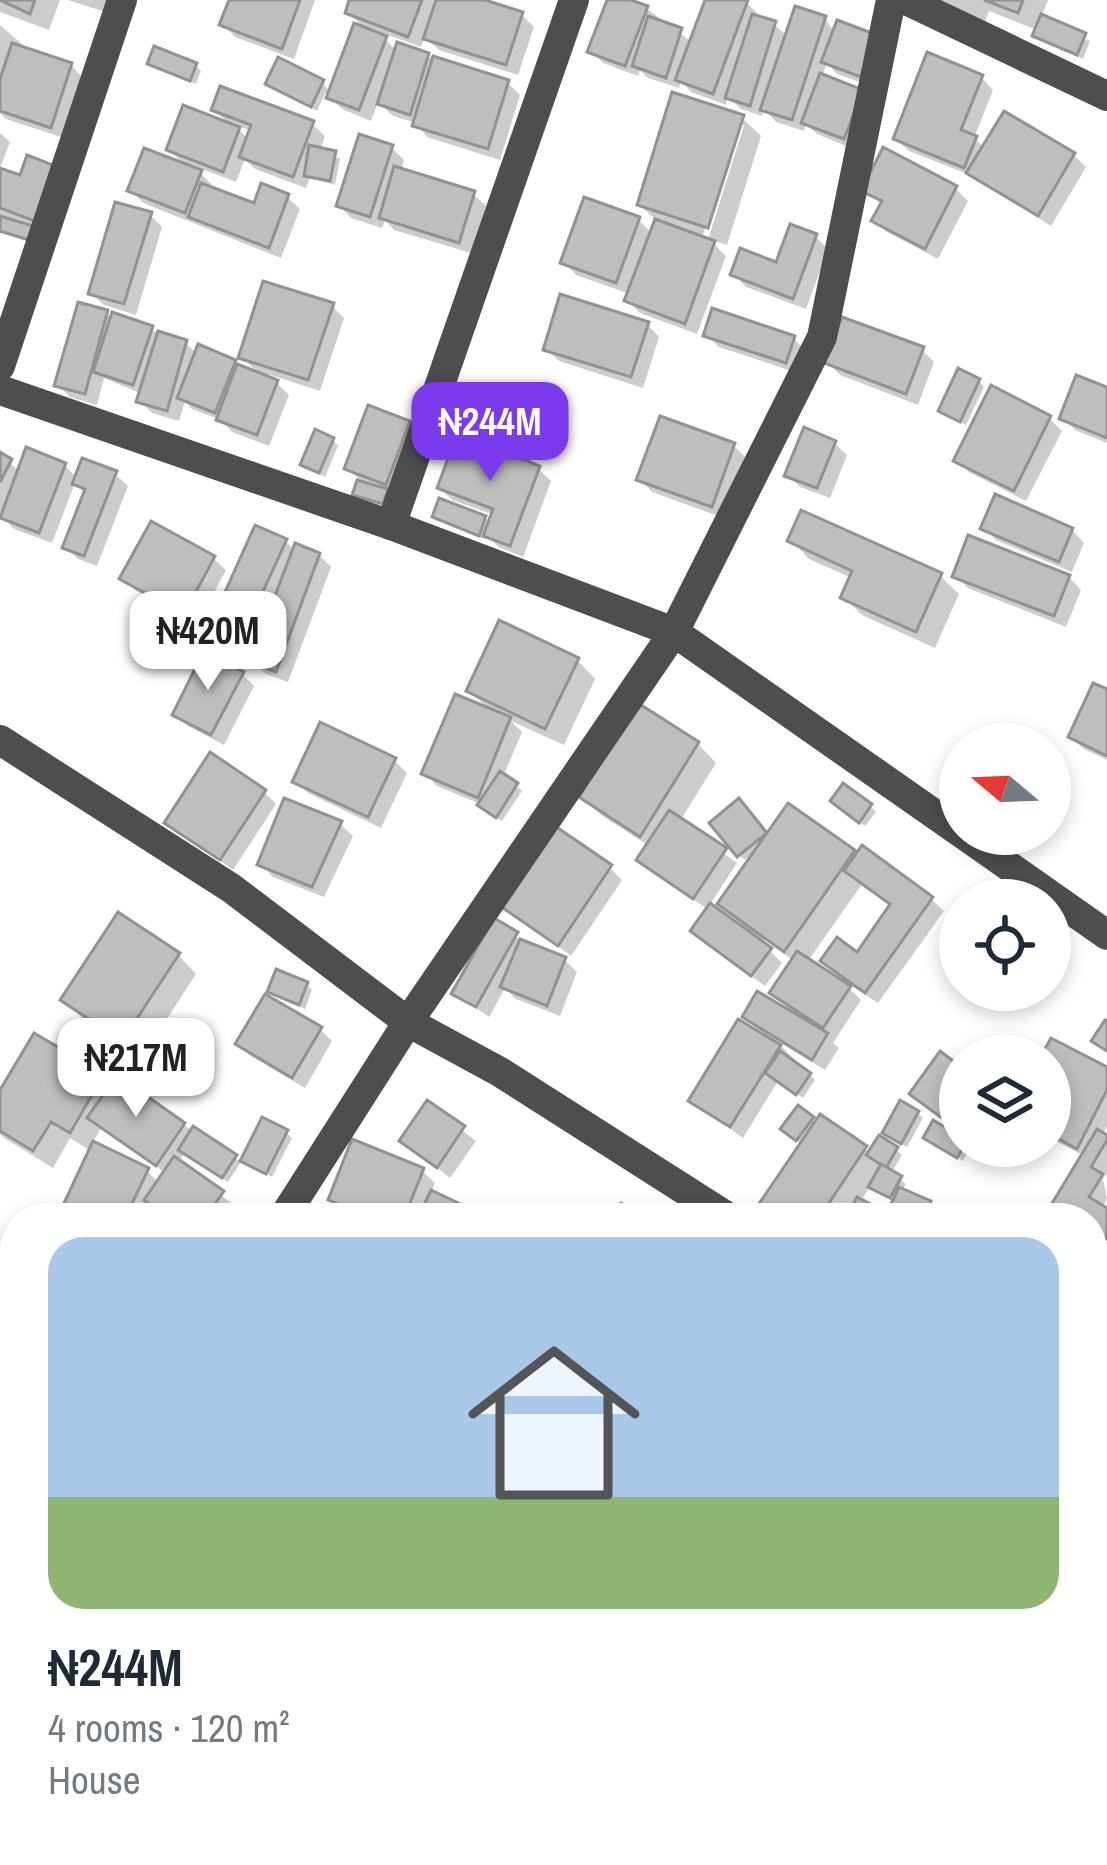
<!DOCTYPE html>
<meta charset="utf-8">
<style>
:root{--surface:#fff;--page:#f6f6f7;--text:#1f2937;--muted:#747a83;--accent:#7c3aed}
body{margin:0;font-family:"Archivo Narrow",sans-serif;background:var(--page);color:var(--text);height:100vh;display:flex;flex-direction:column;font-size:45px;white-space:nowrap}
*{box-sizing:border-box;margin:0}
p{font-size:39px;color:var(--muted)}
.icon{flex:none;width:66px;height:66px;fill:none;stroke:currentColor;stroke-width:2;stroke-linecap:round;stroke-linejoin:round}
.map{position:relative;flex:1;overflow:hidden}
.details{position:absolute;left:0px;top:1203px;width:1107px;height:663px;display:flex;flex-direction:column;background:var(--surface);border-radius:48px 48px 0 0;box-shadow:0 6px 18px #0003}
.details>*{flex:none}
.needle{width:78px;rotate:289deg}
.buttons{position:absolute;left:939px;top:723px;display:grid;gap:24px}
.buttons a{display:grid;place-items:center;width:132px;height:132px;border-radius:50%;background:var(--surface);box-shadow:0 6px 18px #0003;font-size:60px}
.price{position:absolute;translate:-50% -102px;padding:0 27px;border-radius:24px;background:#fff;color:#222;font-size:39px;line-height:78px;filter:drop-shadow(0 3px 6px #0008)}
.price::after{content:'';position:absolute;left:50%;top:72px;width:36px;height:27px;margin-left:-18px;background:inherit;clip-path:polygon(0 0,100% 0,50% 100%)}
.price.on{background:var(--accent);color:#fff}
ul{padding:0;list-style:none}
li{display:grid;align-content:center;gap:24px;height:636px;padding:0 48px}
li span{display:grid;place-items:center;height:372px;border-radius:36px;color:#555}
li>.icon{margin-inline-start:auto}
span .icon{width:216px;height:216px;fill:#fffc;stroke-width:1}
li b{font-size:51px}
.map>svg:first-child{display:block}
</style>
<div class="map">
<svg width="1107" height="1865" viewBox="0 0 1107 1865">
<rect width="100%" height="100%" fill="#fff"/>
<!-- shadow -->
<g fill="#0003" fill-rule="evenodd">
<path d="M0,0h60l-11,30 -49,-18z"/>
<path d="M68,0h50l-4,15z"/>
<path d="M232,0h83l-21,59 -59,-22 -12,-13z"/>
<path d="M353,0h123l46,15 12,12 -16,48 -79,-25 -14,-14 -4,11 -44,-16 20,20 31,4 6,7 73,20 13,13 -20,65 -73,-23 -11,-14 -23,-7 -15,-14 -7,19 -29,-12 -17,-16 -8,18 -49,-28h54l9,9 37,-60 -20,-20z"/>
<path d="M610,0h13l24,9 45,33 16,-42 39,3 12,12 -1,4 16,5 14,13 37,-18 49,68 -37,-13 -10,-11 -5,14 39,15 -5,58 -39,-16 -11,-10 -2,7 -28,-9 -12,-13 -2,7 -21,-7 -13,-12 -2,8 -35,-13 -10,-11 -2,7 -31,-10 -8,-8 -2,6 -35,-13 -12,-12z"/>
<path d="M938,0h110l-7,17 49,24 -7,18 -42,-19 -6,-5 2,-5 -48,-19 -5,13z"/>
<path d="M0,25l23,20 -2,4 50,16 12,13 -19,60 -58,-19 -6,-6z"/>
<path d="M150,63l46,3 5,5 -5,13z"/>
<path d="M981,77l12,13 -19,48 11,10 88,7 13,12 -35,59 -76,-49 -66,-26 -13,-12z"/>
<path d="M215,110l97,14 13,12 -5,14 20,9 -5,26 -25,-7 -4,10 -51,-19 -10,-10 -9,23 -42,-16 18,19 -2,5 45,17 32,-10 13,12 -19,49 -138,-55 -12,-13 57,-22 -19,-18 63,-23zM233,124l19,7 -3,9z"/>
<path d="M742,118l19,18 -34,109 -18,-6 17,17 -29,78 -57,-21 -12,-12 2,-7 -54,-19 -12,-13 74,-43 14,15 5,-13 -17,-16zM738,125h6l-37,118 -6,-2z"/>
<path d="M0,133l10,9 -10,26z"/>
<path d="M392,148l12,12 -3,11 72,23 13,12 -15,47 -77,-23 -9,-10 -3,8 -31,-10 -12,-13z"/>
<path d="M29,159l5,84 -34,-10v-62l22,8z"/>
<path d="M955,188l13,13 -30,58 -51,-27 -12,-12 8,-15 -19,-15z"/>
<path d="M150,215l12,12 -26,88 -32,-10 -13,-12z"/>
<path d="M815,236l13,13 -22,60 -60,-22 -12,-13 44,-8z"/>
<path d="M332,306l12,12 -24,73 -52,-17 21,21 -20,51 -37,-14 -11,-12 -29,-11 -7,-8 -6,20 -27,-8 -12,-12 2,-7 -38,-16 -7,27 -27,-8 -12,-12 49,-72 6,7 38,8 6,6 29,9 11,11 37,8 27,14 -19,-19z"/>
<path d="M647,324l12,13 -16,51 -84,-27 -12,-12z"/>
<path d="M707,335l86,3 13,13 -8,22 -79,-26z"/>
<path d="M922,350l12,12 -16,43 -78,-30 -12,-12z"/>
<path d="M979,381l5,6 -18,38 -25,-14z"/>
<path d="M1107,391v52l-32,-13 -12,-12z"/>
<path d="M1049,418l13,13 -36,70 -57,-29 -12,-12z"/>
<path d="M408,424l13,12 -32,71 -28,-8 -5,-5 4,-14 -12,-12z"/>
<path d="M333,440l5,6 -13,31 -22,-13z"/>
<path d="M834,443l13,12 -17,43 -30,-11 -12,-12z"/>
<path d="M734,446l12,12 -22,60 -72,-26 -12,-13z"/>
<path d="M0,456l20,15 45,-5 12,12 38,-4 13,12 -31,80 -19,-7 -12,-12 20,-53 -11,-11 -23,60 -38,-14 -14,-15z"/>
<path d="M538,468l13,13 -28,76 -24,-10 -13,-12 -1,4 -50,-23 50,3 6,6 3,-10 -42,-15 -12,-12z"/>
<path d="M984,528l88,2 12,13 -12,29 -76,-32z"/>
<path d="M791,540l149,36 19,18 -24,54 -73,-33 -18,-18 8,-19 -43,-19z"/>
<path d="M285,541l10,10 24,4 12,12 -43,115 -22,-8 -12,-12 6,-17 -32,-14 -12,-13z"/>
<path d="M213,558l13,12 -29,54 -62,-34 -12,-12z"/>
<path d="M956,576l113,1 12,13 -15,37 -98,-39z"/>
<path d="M577,660l18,19 -31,66 -53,-24 11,11 -19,45 19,14 -20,30 -24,-18 -41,-17 -12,-13 65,-62 -20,-20z"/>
<path d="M242,674l12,12 -30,59 -36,-19 -12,-12z"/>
<path d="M1107,693v67l-23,-11 -13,-12z"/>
<path d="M639,707l59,37 18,19 -36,58 57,42 -28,43 34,25 2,-3 -24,-24 35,-53 -11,9 -6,-5 5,-47 24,29 85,15 78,47 13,12 -66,92 -34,-22 -20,-20 33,-4 36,-51 -31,-22 -54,77 38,24 15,15 -28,43 6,5 -14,22 -51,-31 41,41 -12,18 -25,-17 -35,57 -51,-37 71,-66 -18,-18 48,-4 -20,-20 21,-32 -29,-21 -3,3 20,20 -17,23 -59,-43 -12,-12 15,-21 -57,-38 -13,-12 10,-14 -48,-31 -19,-18z"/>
<path d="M395,761l12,12 -26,55 -73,-35 -12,-12z"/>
<path d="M264,792l12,12 -43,66 -66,-48z"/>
<path d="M839,806h31l6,6 -11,14z"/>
<path d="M340,824l13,12 -29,61 -51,-20 -12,-13z"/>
<path d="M610,868l12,12 -51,76 -67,-51z"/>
<path d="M495,922l32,23 38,15 12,12 -17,44 -44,-17 -11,-11 -16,29 -34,-24z"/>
<path d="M178,955l18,19 -54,83 -60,-39 -18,-19z"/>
<path d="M307,985l5,5 -7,19 -35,-18z"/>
<path d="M320,1029l12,12 -27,47 -54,-32 -12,-12z"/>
<path d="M1052,1042l55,28v56l-5,9 5,3v35l-4,6 4,20 -5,9 5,3v30l-15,-9v-14h-23l-14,-14 29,-48 -34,-18v-82h-5z"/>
<path d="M960,1070v61l-48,-37z"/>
<path d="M102,1077l10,9 72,39 57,37 -13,20 -43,-29 -7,10 56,42 -9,13h-56l-13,-10 -4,10h-92l31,-67 -21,-13 -17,30 -49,-30 -4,-4v-39zM101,1128l65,45 -7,10 -12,-12 -55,-27z"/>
<path d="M428,1104l48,37 -26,37 -47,-38z"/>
<path d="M798,1109l19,15 4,-6 50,36 9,-15 16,11 6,5 -11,18 15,11 -4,7 33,18 -4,9h-11l-20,-9 -4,-8 -25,-16 -11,17 32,16h-131l42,-73 -14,-11z"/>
<path d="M917,1113l6,5 -16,29 -16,-9z"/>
<path d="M286,1133l6,5 -20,39 -28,-17z"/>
<path d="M960,1139v7l11,2 -8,13 -31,-18z"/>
<path d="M422,1171l13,12 -4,10 52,25h-123l-16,-6 -12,-13z"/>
<path d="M0,1383l15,13v20l-13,35 13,9v33l-15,-11z"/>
<path d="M1107,1442v74l-15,-11v-35z"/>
<path d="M1092,1525l15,9v86l-15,-8z"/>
<path d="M1092,1627l15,12v19l-2,-2 -10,17z"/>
<path d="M0,1698l15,10v31l-15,24z"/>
<path d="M1092,1745l15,12 -15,45z"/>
<path d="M181,1851h83l-6,14h-65z"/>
<path d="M324,1851h51l-8,14h-51z"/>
<path d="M694,1851h64l15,14h-65z"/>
<path d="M981,1851h39l-4,14h-39z"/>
</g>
<!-- building -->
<g fill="#bebebe" stroke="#929292" stroke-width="3">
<path d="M0,0h35l-5,14z"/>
<path d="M229,0h71l-18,49 -63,-24z"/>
<path d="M349,0h73l-14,37 -63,-24z"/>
<path d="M436,0h49l38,12 -17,53 -83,-26z"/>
<path d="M607,0h24l17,6 -23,60 -38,-14z"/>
<path d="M705,0h43l-35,94 -38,-14z"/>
<path d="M984,0h39l-5,13z"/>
<path d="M795,6l31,10 -34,104 -32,-10z"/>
<path d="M752,14l24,7 -26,85 -25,-8z"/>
<path d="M1041,14l45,19 -9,22 -45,-19z"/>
<path d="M648,16l34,12 -16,50 -34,-12z"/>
<path d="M837,20l40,15 -16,42 -40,-15z"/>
<path d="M354,23l33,13 -28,74 -33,-12z"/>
<path d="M397,42l32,11 -19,62 -33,-11z"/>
<path d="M12,43l60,20 -21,65 -51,-17v-32z"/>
<path d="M154,46l43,17 -7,18 -43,-17z"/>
<path d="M927,52l56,23 -22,55 16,6 -13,32 -71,-29z"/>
<path d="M433,56l76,24 -21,69 -76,-23z"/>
<path d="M278,57l46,23 -13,27 -46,-23z"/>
<path d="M820,73l43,17 -19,49 -43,-16z"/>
<path d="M220,86l94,35 -21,56 -54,-20 12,-32 -40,-15z"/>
<path d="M672,92l72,23 -36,113 -71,-23z"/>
<path d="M183,105l57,22 -17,45 -57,-22z"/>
<path d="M1004,111l71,42 -37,63 -72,-43z"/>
<path d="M359,134l34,11 -23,72 -34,-11z"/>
<path d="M309,145l27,6 -6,30 -26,-5z"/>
<path d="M883,147l74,39 -32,63 -54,-28 11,-20 -21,-10z"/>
<path d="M144,148l58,22 -17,43 -58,-22z"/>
<path d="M27,155l31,12 -21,55 -37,-14v-40l20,7z"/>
<path d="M394,166l81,25 -16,52 -80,-25z"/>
<path d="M201,183l53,20 7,-20 28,11 -20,54 -81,-31z"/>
<path d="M584,197l56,20 -24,66 -56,-20z"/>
<path d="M115,202l37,10 -28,92 -36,-10z"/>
<path d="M0,216l33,10 -4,14 -29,-9z"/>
<path d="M655,219l60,22 -30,83 -61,-23z"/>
<path d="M790,224l27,10 -24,65 -63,-24 10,-27 36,14z"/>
<path d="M263,281l71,22 -26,77 -70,-22z"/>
<path d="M560,294l89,28 -18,55 -88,-27z"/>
<path d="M78,302l30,8 -23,84 -31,-8z"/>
<path d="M712,308l83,28 -9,27 -83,-27z"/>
<path d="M112,312l41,14 -20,59 -40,-13z"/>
<path d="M842,317l82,30 -18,47 -82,-31z"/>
<path d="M158,331l29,9 -20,71 -31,-9z"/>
<path d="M198,344l38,16 -21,53 -38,-15z"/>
<path d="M237,364l41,16 -21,55 -41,-15z"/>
<path d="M958,368l22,11 -20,43 -22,-11z"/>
<path d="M1076,375l31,12v51l-48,-19z"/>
<path d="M991,385l60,31 -37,75 -61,-30z"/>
<path d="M368,405l42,16 -24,64 -42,-16z"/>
<path d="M660,416l75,27 -23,64 -76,-27z"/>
<path d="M804,427l32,14 -19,47 -33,-12z"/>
<path d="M315,429l19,9 -15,35 -19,-8z"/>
<path d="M457,434l83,32 -30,80 -27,-10 10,-27 -56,-21z"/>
<path d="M26,447l40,16 -27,70 -39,-15z"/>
<path d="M0,452l12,7 -12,23z"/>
<path d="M82,458l35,13 -33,85 -22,-8 23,-59 -13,-5z"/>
<path d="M357,480l31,9 -5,15 -31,-9z"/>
<path d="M995,494l78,34 -14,34 -79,-33z"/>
<path d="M439,498l47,18 -7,20 -47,-19z"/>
<path d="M801,510l141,63 -26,59 -76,-34 12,-27 -65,-30z"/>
<path d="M151,521l64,35 -31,58 -65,-35z"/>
<path d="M255,525l32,14 -43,94 -31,-14z"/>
<path d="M968,535l102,40 -16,41 -102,-39z"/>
<path d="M295,543l25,10 -44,119 -26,-10z"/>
<path d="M499,620l80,38 -34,71 -79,-38z"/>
<path d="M204,651l40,21 -33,63 -39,-20z"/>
<path d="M1093,683l14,6v67l-39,-19z"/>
<path d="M455,694l56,23 -33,81 -57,-24z"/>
<path d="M638,703l61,39 -59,95 -61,-40z"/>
<path d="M320,722l76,36 -28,59 -76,-35z"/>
<path d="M210,752l56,38 -46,70 -56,-37z"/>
<path d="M500,771l18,12 -22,35 -19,-13z"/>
<path d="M843,783l29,21 -13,19 -29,-22z"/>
<path d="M284,798l58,23 -30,66 -55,-22z"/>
<path d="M739,798l28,35 -30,24 -28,-34z"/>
<path d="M788,803l67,47 -71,102 -67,-48z"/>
<path d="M669,810l58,38 -34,51 -57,-39z"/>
<path d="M555,826l57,39 -54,81 -58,-40z"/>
<path d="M862,845l71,52 -68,96 -45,-32 17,-24 20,15 33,-48 -46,-33z"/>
<path d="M710,903l62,45 -21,28 -61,-45z"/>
<path d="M118,912l62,41 -58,88 -62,-41z"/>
<path d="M494,918l24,14 -42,75 -25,-13z"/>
<path d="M520,939l46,18 -19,49 -47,-19z"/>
<path d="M797,951l54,35 -28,42 -54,-35z"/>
<path d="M276,969l32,13 -9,23 -32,-13z"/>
<path d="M757,991l71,42 -16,27 -70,-43z"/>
<path d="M265,994l57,33 -30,51 -57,-34z"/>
<path d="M738,1019l43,26 -51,82 -42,-26z"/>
<path d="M1105,1020l2,1v30l-16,-10z"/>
<path d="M34,1033l70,41 -34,59 -19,-11 -18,29 -33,-20v-41z"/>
<path d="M1051,1038l56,29v23l-30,59 -27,-15v-78h-9z"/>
<path d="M780,1051l31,22 -15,22 -31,-22z"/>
<path d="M940,1051l20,15v44l-10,14 -41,-30z"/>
<path d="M117,1075l68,48 -29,43 -69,-48z"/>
<path d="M427,1100l38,26 -28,42 -38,-27z"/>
<path d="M900,1100l19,11 -18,33 -19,-11z"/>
<path d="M798,1105l16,12 -18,24 -16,-12z"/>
<path d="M820,1114l47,32 -48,72h-60l-7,-4z"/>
<path d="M262,1117l26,13 -22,44 -26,-13z"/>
<path d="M933,1120l27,16v10h4l-7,12 -34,-20z"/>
<path d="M193,1126l44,29 -15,23 -44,-28z"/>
<path d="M1097,1129l10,6v5l-16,27 12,7 -14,23 18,11v31l-15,-9v-12h-19l-22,-13z"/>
<path d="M879,1135l19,12 -12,21 -20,-13z"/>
<path d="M352,1139l72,29 -20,50h-31l-45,-18z"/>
<path d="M93,1141l56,27 -24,50h-68z"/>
<path d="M174,1156l50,35 -19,27h-35l-26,-18z"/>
<path d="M881,1164l21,12 -12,22 -22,-11z"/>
<path d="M899,1187l32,14 -7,17 -33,-14z"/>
<path d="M431,1190l59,28h-72z"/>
<path d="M857,1197l41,21h-52z"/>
<path d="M621,1203l24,15h-33z"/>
<path d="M4,1334l11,4v30l-15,-6z"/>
<path d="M1107,1435v75l-15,-8v-39z"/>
<path d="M0,1446l15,10v35l-15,-10z"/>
<path d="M0,1489l15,8v40l-15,-8z"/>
<path d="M1092,1522l15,8v84l-15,-8z"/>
<path d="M0,1544l15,7v37l-15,-7z"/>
<path d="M0,1695l15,9 -15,28z"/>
<path d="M1107,1778v29l-13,-10z"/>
<path d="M1095,1813l12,5v47h-74l6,-14h53z"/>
<path d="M178,1851h69l-5,14h-36z"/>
<path d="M320,1851h37l-8,14h-36z"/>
<path d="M399,1851h49l15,8 -4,6h-33z"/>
<path d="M532,1851h19l21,14h-50z"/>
<path d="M652,1851h18l24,14h-50z"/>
<path d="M698,1851h62l-8,14h-48l5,-8z"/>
<path d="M978,1851h27l-4,14h-27z"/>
</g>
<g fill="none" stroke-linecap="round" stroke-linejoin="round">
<!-- minor -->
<g stroke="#4e4e4e" stroke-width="30">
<path d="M906,0l201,96"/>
<path d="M0,366l122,-366"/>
<path d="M0,390l391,135 283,107 286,200"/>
<path d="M391,525l183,-525"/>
<path d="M0,740l231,148 177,134 92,50 229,146"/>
<path d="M963,834l144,101"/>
<path d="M283,1218l125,-196 266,-390 148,-295 69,-337"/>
<path d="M0,1276l15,9"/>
<path d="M1092,1353l15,-29"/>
<path d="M0,1673l15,-24"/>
<path d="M0,1827l15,10"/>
<path d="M35,1851l21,14"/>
<path d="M898,1851l39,14"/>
<path d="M799,1865l9,-14"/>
</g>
</g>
</svg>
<div class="buttons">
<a><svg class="needle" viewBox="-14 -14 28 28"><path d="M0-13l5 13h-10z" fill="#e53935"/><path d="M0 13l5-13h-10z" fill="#747a83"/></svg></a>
<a><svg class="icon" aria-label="locate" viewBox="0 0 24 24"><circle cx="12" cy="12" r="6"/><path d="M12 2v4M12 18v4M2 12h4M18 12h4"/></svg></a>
<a><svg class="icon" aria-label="layers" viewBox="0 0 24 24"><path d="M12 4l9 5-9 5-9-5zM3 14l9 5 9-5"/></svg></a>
</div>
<b class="price on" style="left:490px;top:484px">₦244M</b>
<b class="price" style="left:208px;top:693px">₦420M</b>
<b class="price" style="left:136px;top:1120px">₦217M</b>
<section class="details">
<ul>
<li><span style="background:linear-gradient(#a9c7e8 70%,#8fb573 0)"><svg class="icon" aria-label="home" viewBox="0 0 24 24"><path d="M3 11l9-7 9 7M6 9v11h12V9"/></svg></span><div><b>₦244M</b><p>4 rooms · 120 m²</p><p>House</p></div></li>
</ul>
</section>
</div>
